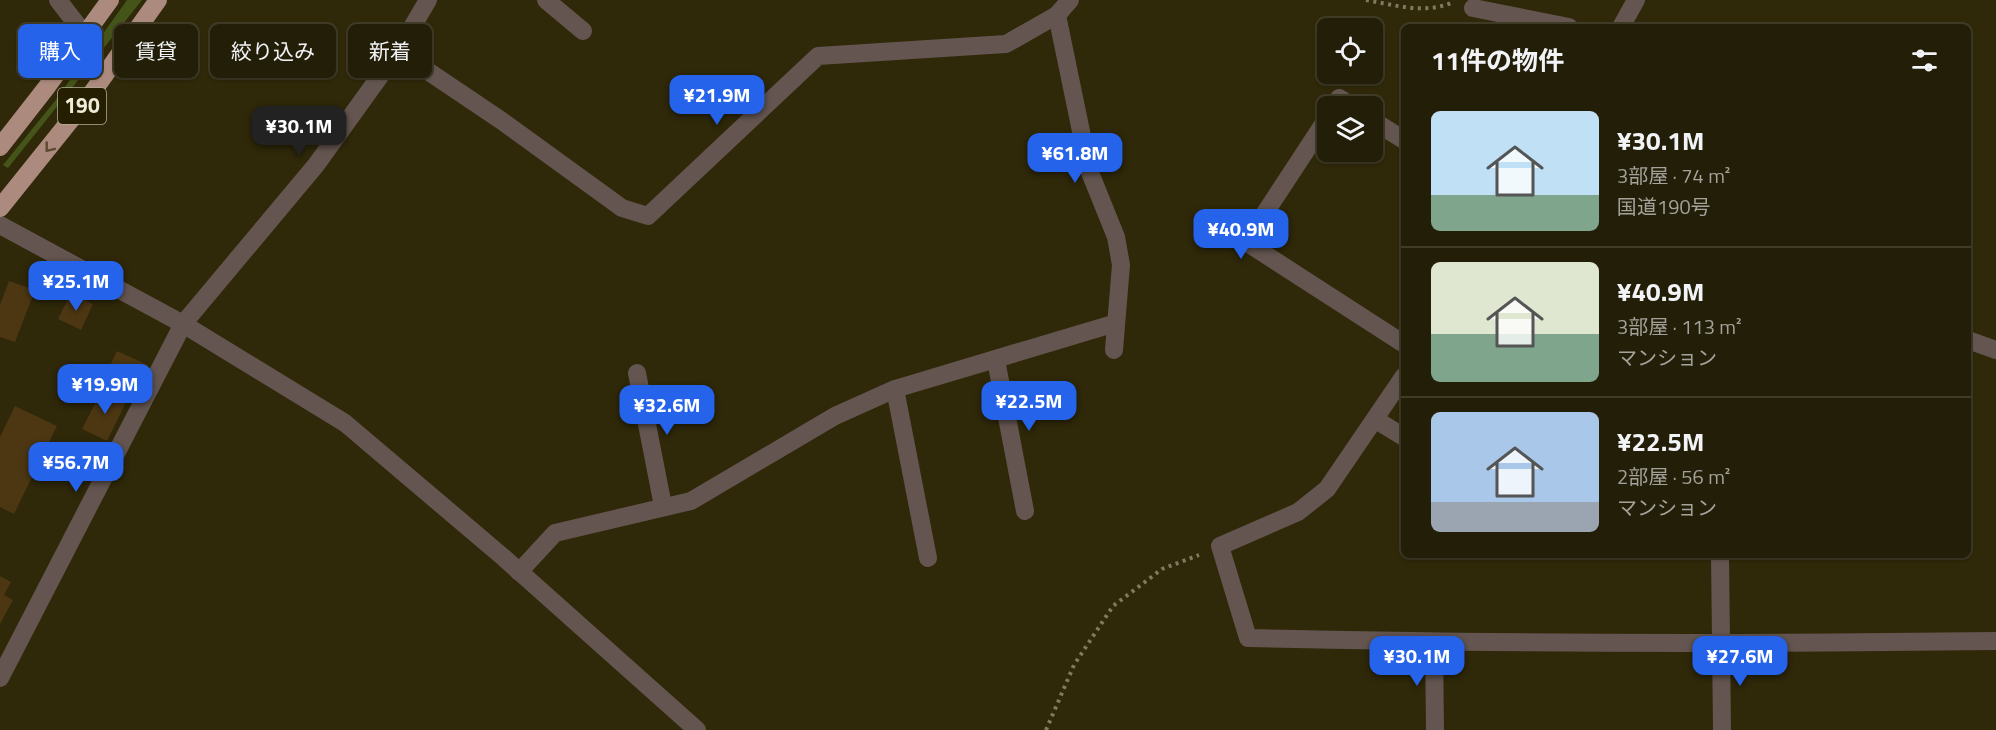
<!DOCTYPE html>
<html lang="ja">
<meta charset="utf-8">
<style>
:root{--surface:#231e07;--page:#2b2711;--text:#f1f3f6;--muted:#a3a29b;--line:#403c28;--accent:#2563eb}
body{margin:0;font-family:"Titillium Web","Noto Sans JP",sans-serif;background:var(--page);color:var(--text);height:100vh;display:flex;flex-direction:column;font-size:22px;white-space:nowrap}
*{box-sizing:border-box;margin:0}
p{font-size:20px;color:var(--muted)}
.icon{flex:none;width:33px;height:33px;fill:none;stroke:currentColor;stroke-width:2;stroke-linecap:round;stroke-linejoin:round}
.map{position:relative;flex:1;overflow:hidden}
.panel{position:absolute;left:1401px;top:24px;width:570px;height:534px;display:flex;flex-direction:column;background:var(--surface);border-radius:9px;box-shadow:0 2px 4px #0004,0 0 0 2px var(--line)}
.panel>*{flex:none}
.guide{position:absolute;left:18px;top:24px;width:570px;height:54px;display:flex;gap:12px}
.tools{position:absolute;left:1317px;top:18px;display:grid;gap:12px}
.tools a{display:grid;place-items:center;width:66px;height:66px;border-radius:9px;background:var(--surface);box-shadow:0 2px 4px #0004,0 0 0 2px var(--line);font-size:30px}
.price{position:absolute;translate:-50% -51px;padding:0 14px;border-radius:12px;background:var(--accent);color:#fff;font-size:20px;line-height:39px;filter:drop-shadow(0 2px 3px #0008)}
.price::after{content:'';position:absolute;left:50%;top:36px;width:18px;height:14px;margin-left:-9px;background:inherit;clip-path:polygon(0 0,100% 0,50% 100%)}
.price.active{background:#222;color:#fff}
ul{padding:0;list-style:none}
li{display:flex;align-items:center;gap:18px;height:150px;padding:0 30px}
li+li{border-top:2px solid var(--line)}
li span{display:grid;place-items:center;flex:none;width:168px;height:120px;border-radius:9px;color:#555}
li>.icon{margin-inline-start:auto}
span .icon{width:72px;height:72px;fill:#fffc;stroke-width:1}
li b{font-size:26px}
h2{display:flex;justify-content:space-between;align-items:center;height:72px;padding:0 30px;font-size:26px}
.pill{padding:0 21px;border-radius:9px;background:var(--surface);box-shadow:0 2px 4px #0004,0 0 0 2px var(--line);font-size:21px;line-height:54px}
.pill.active{background:var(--accent);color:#fff}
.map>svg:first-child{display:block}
</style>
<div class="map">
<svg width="1996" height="730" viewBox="0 0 1996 730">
<rect width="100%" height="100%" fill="#2f2809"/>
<!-- green -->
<path fill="#455519" d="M127,0h15l-134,168 -5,-3 52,-64z"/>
<!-- building -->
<g fill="#4d3713">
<path d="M9,281l26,9 -20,52 -15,-5v-32z"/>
<path d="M71,293l22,11 -12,26 -23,-11z"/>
<path d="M117,351l31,14 -11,25 -32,-14z"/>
<path d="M103,388l24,12 -20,41 -25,-12z"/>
<path d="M15,406l42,20 -43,88 -14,-7v-70z"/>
<path d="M0,576l11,6 -7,13 9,5 -13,24z"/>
</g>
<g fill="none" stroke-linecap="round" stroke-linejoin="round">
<!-- path -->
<g stroke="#807a60" stroke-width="4" stroke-dasharray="3 4.5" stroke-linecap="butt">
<path d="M1366,0c28,5 58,14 85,3"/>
<path d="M1046,730l28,-65 39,-59 49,-37 37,-14"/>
</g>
<!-- minor -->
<g stroke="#645550" stroke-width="18">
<path d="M58,0l27,35"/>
<path d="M546,0l37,31"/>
<path d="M1473,8l96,19"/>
<path d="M1057,15l32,155 27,67 5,28 -7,85"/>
<path d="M1621,27l15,-27"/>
<path d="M398,51l104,70 120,87 26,8 170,-160 188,-12 51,-29 13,-15"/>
<path d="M1334,106l5,-8 13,8"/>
<path d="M1328,117l-82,125 158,102"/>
<path d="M1372,120l32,20"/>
<path d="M0,225l183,99 162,99 158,134 194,173"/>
<path d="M1968,340l28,10"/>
<path d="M996,360l29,151"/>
<path d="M637,373l26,133"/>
<path d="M1404,376l-77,113 -29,23 -78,34 28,92c249,6 499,6 748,3"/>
<path d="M895,389l33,169"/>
<path d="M1376,420l28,17"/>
<path d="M1720,555l2,175"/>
<path d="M519,572l36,-39 136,-32 144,-85 60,-27 221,-66"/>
<path d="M1434,643l1,87"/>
<path d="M0,678l183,-354 133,-159 82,-114 30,-51"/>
</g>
<!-- trunk -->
<g stroke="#ac8a7e" stroke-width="18">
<path d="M0,147l46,-59 64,-88"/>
<path d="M0,208l89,-111 69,-97"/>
</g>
</g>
<!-- one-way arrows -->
<defs><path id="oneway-chevron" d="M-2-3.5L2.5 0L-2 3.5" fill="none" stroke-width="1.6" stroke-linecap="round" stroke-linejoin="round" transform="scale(1.5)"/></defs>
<use stroke="#5b4933" href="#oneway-chevron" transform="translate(49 148) rotate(128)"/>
<g text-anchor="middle" stroke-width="6" stroke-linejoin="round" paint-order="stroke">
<!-- shield labels -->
<rect fill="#251e01" stroke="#b3ae99" stroke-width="1.5" x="58" y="88" width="48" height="36" rx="4.5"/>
<g font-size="21" font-weight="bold" fill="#f0ecda">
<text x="82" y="113">190</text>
</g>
</g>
</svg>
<div class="tools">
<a><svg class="icon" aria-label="locate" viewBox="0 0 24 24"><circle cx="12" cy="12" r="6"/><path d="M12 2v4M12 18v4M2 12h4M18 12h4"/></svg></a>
<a><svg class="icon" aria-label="layers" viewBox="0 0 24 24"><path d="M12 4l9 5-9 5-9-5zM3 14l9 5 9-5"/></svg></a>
</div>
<b class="price" style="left:717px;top:126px">¥21.9M</b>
<b class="price active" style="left:299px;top:157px">¥30.1M</b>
<b class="price" style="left:1075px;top:184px">¥61.8M</b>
<b class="price" style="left:1241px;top:260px">¥40.9M</b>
<b class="price" style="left:76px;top:312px">¥25.1M</b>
<b class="price" style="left:105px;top:415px">¥19.9M</b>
<b class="price" style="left:1029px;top:432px">¥22.5M</b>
<b class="price" style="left:667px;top:436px">¥32.6M</b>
<b class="price" style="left:76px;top:493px">¥56.7M</b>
<b class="price" style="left:1417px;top:687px">¥30.1M</b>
<b class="price" style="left:1740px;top:687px">¥27.6M</b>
<div class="guide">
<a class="pill active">購入</a>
<a class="pill">賃貸</a>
<a class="pill">絞り込み</a>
<a class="pill">新着</a>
</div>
<section class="panel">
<h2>11件の物件<svg class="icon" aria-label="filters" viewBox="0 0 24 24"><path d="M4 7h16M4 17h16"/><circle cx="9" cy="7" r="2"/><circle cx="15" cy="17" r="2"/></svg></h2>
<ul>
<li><span style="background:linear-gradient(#bfe0f5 70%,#7fa58c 0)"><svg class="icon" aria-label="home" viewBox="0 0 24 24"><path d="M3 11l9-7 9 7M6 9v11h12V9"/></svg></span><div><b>¥30.1M</b><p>3部屋 · 74 m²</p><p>国道190号</p></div></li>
<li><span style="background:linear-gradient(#dfe7d0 60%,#7fa58c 0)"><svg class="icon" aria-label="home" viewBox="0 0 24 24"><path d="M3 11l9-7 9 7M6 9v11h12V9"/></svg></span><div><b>¥40.9M</b><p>3部屋 · 113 m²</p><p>マンション</p></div></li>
<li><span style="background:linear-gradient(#a9c7e8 75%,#9aa5b1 0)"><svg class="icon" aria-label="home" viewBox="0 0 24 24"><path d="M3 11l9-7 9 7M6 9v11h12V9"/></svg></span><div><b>¥22.5M</b><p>2部屋 · 56 m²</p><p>マンション</p></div></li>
</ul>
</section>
</div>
